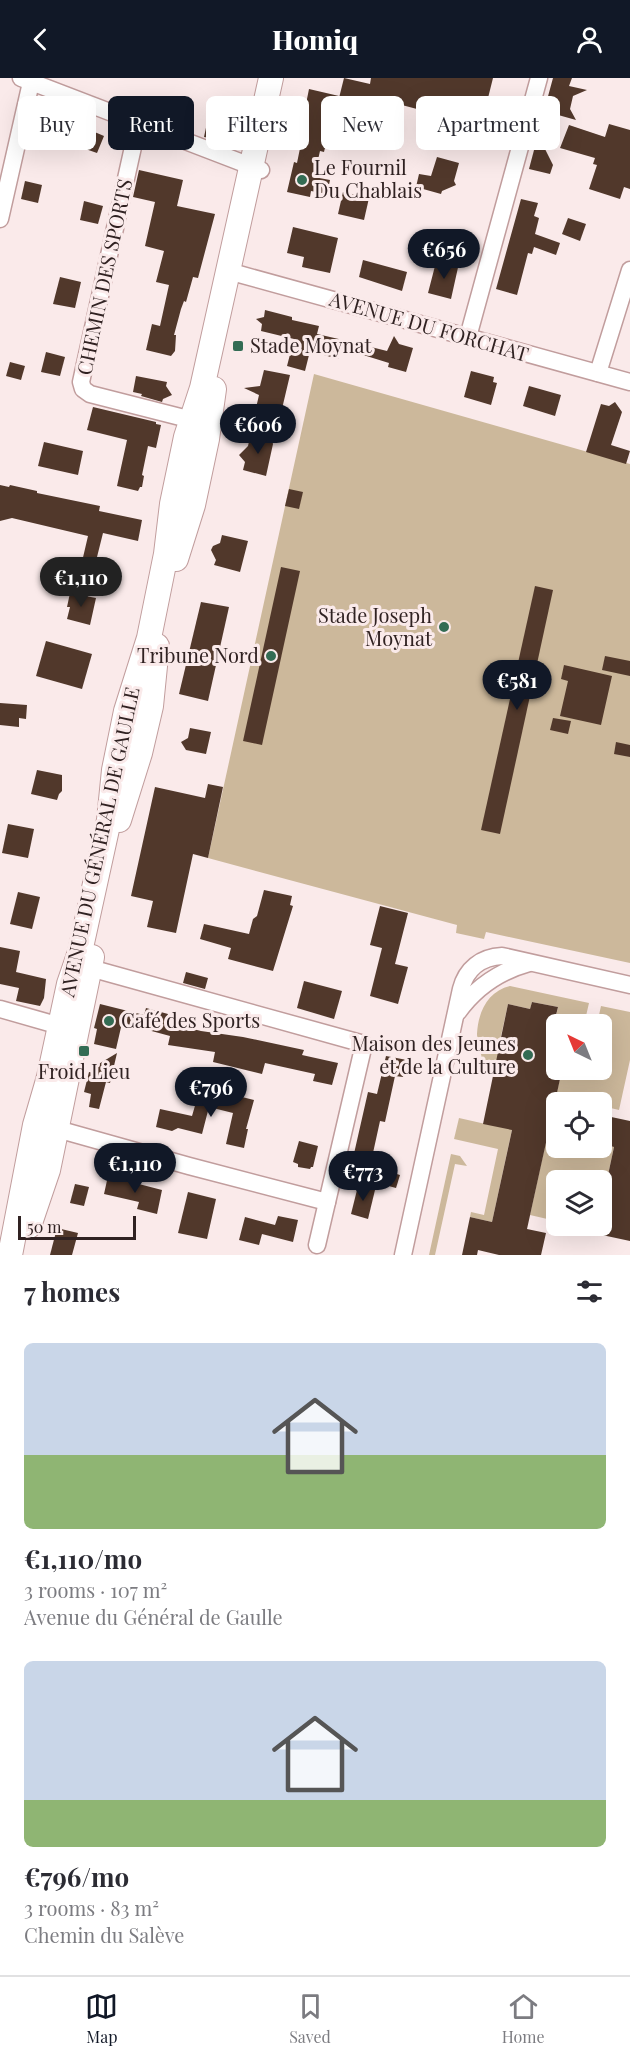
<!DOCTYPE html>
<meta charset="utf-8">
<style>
:root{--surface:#fff;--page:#f2f2f3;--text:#2b2b33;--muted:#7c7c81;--line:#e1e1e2;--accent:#111827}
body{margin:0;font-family:"Playfair Display",serif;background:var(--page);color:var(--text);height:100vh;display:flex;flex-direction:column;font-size:22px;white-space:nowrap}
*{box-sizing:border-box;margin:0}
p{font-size:20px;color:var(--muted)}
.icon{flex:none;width:33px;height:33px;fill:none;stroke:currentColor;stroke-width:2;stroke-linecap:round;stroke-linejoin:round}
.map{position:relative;height:1177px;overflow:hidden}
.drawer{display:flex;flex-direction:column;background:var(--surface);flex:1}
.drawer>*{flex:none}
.guide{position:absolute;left:18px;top:18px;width:594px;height:54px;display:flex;gap:12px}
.needle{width:39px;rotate:317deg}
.tools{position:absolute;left:546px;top:936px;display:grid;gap:12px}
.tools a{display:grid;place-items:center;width:66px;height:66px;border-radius:9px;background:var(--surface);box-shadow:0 6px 24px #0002;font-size:30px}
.scale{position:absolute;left:18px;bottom:15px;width:118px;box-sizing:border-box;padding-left:6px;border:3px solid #302222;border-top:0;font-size:16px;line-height:21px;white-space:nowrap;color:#302222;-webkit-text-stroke:4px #faeaea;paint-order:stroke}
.price{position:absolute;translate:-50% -51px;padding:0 14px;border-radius:21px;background:var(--accent);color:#fff;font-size:20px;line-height:39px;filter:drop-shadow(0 2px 3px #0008)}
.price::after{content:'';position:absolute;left:50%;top:36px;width:18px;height:14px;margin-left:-9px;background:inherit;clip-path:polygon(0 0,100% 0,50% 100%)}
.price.active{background:#222;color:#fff}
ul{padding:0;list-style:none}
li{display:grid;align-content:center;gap:12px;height:318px;padding:0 24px}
li span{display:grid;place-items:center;height:186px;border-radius:9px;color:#555}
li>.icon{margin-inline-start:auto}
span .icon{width:108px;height:108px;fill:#fffc;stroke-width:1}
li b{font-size:26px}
h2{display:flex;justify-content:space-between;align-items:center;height:72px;padding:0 24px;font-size:26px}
.pill{padding:0 21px;border-radius:9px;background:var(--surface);box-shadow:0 6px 24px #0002;font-size:21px;line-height:54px}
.pill.active{background:var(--accent);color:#fff}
header{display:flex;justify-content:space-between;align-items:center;height:78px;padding:0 24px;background:var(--accent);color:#fff;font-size:27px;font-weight:800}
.dock{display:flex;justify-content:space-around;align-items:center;height:84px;border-top:2px solid var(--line);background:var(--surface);font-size:16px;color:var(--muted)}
.dock a{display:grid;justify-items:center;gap:3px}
.dock .active{color:var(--accent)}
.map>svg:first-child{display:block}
</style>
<header><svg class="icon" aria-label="back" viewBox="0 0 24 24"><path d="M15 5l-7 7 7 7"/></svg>Homiq<svg class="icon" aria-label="person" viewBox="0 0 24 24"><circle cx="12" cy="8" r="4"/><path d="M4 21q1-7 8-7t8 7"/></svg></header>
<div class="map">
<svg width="630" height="1177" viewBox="0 0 630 1177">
<rect width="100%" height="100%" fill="#faeaea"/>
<!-- green -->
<g fill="#ccb89b">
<path d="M314,296l316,90v499l-144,-31 -2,7 -28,-6 1,-8 -249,-67z"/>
<path d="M510,908l79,17 -3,13 -8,5 -22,-5 2,-9 -26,-5 -2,7 -22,-5 -9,41 2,1 -5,19 -13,-3c-2,-9 -6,-19 -6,-28 1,-22 11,-43 33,-48z"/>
<path d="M601,928l29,6v48l-11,50 -17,-4v-4h-19l-11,-2 -4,2h-12v8l-4,3 10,-43h40v-46h-5z"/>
<path d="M459,1040l31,7h23l-21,97 -22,-5 1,-5 13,3 14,-66 -44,-10z"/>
<path d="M548,1054l8,2v14h46v-4l12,3 -12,56v-23h-46v41l-26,-6z"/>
<path d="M451,1076l9,2 7,10 -12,-2 -20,91h-6z"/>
</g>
<!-- building -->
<g fill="#51382b">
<path d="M344,0l26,6 1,-6h122l-5,20 15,4 -7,28 -128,-34 -2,8 -27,-6z"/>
<path d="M553,0h19l-3,8 18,4 -14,6 -3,13 6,11 -32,-9z"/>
<path d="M309,11l30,7 -4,17h-2l-9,39 -4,-1 -6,26 16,3 -3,14 -16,-3 -1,6 -23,-5 7,-30 3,1 11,-54h-3z"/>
<path d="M222,18l16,3 -9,38 -12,-3 -2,5 -11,-2 7,-33 8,2z"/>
<path d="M37,27l33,13 -1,3 35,15 -7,17 -23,-8 1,-2 -43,-17z"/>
<path d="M609,46l21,6v59l-6,-2 -4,12 -31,-10 8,-24 -4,-1 2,-6 -35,-10 9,-23 36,12z"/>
<path d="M538,57l15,30 -3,9 -21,-5z"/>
<path d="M437,79l22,6 -5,18 2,4 -14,6 -1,3 -25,-7 3,-13 12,2z"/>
<path d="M139,92l44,10 -6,26 38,8 -17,64 -5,-1 -7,25 -2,-1 -3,8 -7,26h2l-1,16 -4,5 -25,-6 6,-26 8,2 9,-41 -13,-3 8,-31 -19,-5 10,-44 -22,-5z"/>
<path d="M25,103l17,4 -4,18 -17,-4z"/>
<path d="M343,114l26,6 -5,22 -26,-6z"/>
<path d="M521,121l17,4 -4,13 5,2 -4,16 25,9 -4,12 -22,-8 -2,7 -4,-1 -11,42 -21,-6z"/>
<path d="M84,123l19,5 -5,18 -18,-4z"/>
<path d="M568,140l18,6 -6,17 -18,-7z"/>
<path d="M293,149l45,11 -8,35 -28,-6 2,-10 -17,-4z"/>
<path d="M363,182l44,12 -5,19 -43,-14z"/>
<path d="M447,182l12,3 -8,36 -23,-6 7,-27 10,2z"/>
<path d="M60,199l21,5 -6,26 -22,-4z"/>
<path d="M265,232l27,7v3l27,6 -2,8 26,6 -5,19 -28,-8 -5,20 -18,-5 7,-27 -33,-8 1,-7 -6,-5 8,-2z"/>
<path d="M394,258l5,8 14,4 -7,24 -18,-5 1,-4 -29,-9 3,-9 24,6z"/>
<path d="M46,274l19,5 -5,19 -19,-4z"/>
<path d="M10,284l15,4 -4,14 -15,-4z"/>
<path d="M264,292l26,5 -9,38 -25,-5 3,-13 -15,-7 16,-2z"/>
<path d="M471,293l23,6 -1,5 4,1 -6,22 -27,-8z"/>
<path d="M136,298l31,6 -1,4 6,9 -9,4 -1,3 -21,-6 1,-2 -9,-2z"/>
<path d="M529,308l32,9 -6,21 -32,-10z"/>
<path d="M615,324l7,10 -11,33 19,6 -4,13 -40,-12 15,-48 8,2z"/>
<path d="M93,329l63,15v2l5,1 -5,23 -8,-2 -6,29 2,1 -2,11h-2l-2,4 -21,-5 10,-46 -40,-10z"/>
<path d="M270,355l3,11 -7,32 -23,-6 2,-8 -6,-7 9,-9 2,-9 10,3z"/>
<path d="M44,364l39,9 -5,24 -40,-9z"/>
<path d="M0,407l9,2 1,-2 27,6v2l63,13 -1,5 43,9 -4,21 -35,-8 -9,36 -13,-3 7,-30 -76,-18 -12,3z"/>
<path d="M289,411l14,3 -4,17 -14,-3z"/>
<path d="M222,457l26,6 -8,31 -26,-7 2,-5 -5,-10 2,-4 7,-3z"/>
<path d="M281,489l19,4 -38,174 -19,-4z"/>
<path d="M535,508l18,4 -53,244 -19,-4z"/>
<path d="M70,515l26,5 -6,27 -23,-6 3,-12h-3z"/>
<path d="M201,524l28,5 -21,94 -29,-7z"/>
<path d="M46,563l46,13 -10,35 -46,-13z"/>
<path d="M605,578l25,5v15l-28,-6z"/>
<path d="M564,587l48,11 -11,49 -41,-9 8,-35 -7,-2z"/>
<path d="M0,625l27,2 -1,14 -7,-1v9l-19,-2z"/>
<path d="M553,640l18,3 -3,13 -18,-4z"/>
<path d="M190,650l21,4 -5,22 -20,-4 -5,-8 7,-4z"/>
<path d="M616,664l14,3v12l-16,-3z"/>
<path d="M37,692l25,5v16l-3,3 -2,6 -26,-6z"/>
<path d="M208,706l15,3 -15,71 -15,-4 -17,79 -29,-6 6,-26 -22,-5 24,-109 50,11z"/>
<path d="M8,746l26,5 -6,29 -26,-5z"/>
<path d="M264,812l28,6 -2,9 3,1 -20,65 -45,-12 3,-11 -31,-9 4,-15 45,10 4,-15 4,-3z"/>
<path d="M18,814l22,5 -8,32 -22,-5z"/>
<path d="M380,828l28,7 -13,51 13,3 -10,37 -28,-8 12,-48 -12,-3z"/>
<path d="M0,869l20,4 -4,21 30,7 -2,19 -4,8 -24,-5 3,-13 -19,-4z"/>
<path d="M186,894l22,6 -3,11 -22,-6z"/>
<path d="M304,903l38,10 -8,28 -37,-11z"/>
<path d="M532,924l26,5 -4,16h2v47h6l-35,159 19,4 -5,22h-42l-21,-5 -1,5h-15l8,-38 22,5 20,-92 -29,-6 25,-120 22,5z"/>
<path d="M100,926l44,11 2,-7 22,6 -3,8 36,9 42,6 61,13 -2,5 36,8 -6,22 -19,-4 2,-7 -50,-11 -3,11 -49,-12 2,-10 -47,-7 2,-9 -48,-13 -6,26 -22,-5 3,-15 -3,-1z"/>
<path d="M117,975l-7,30 -4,-1 -7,27 -10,-2 2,-13 -7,-2 5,-20 6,1 2,-8z"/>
<path d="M386,978l21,4 -4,17 -8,-1 -10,46 -5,-1 -9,41 -18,-4 15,-66 9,2z"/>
<path d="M199,1014l38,11 1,-7 16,4 -8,29h2l-4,19 -18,-4 7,-31 -24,-6 -7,27 -24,-6 -6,3 -16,-4 4,-18 32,7z"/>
<path d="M602,1037l28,6v120l-28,-6v-32l12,-56 -12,-3z"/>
<path d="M299,1063l19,5 -5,21h-2l-1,2 -12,-2v-3l-5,-2z"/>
<path d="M374,1089l26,8 -4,13 -26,-7z"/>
<path d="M108,1098l54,14 -5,24 -20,-5 2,-7 -35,-8z"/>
<path d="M75,1106l14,3 -5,19 -14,-3z"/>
<path d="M358,1108l17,4 -7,29 -17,-5z"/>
<path d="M188,1114l28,7 -9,40 -29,-6z"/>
<path d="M278,1138l20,4 -5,22 -31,-8 -3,11 -20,-5 6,-23 30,8z"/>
<path d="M57,1150l21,5 -6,22h-22z"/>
</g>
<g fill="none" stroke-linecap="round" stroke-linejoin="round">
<!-- street casing -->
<g stroke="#c19d9d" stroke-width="19">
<g id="street">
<path d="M21,0l240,92"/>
<path d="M141,47l-6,13 -54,244 2,7 7,5 102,26"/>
<path d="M0,141l32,-141"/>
<path d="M228,193l402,111"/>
<path d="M468,259l71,-259"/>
<path d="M598,295l32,-103"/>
<path d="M90,890l274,76 -47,201"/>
<path d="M0,931l60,17"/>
<path d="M458,934c18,-25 42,-41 71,-49"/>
<path d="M57,1051l132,37 138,36"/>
<path d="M403,1177l58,-266c5,-20 20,-32 41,-33l128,29"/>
</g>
</g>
<!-- secondary casing -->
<g stroke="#c19d9d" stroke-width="26">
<g id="secondary">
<path d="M176,481l17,-54 14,-66 7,-50"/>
<path d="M119,742l21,-67 11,-47 6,-60"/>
<path d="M29,1148l19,-56 44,-213"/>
<path d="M10,1177l25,-130 14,-48 20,-93 11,-32 29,-132 5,-50 12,-59 23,-73 17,-84 6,-50 14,-67 16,-49 69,-310"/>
</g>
</g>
<!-- street -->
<use href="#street" stroke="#fff" stroke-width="16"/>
<!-- secondary -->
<use href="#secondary" stroke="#fff" stroke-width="24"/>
</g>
<!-- markers -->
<g fill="#336c54" stroke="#faeaea" stroke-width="2">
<circle cx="302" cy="102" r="6"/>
<rect x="232" y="262" width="12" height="12" rx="3"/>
<circle cx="444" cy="549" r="6"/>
<circle cx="271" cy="578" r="6"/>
<circle cx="109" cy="943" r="6"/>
<rect x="78" y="967" width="12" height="12" rx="3"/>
<circle cx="528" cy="977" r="6"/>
</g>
<g text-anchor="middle" stroke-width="6" stroke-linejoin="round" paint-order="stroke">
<!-- poi labels -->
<g font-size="20" fill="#302222" stroke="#faeaea" text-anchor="start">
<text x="314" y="97">Le Fournil<tspan x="314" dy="23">Du Chablais</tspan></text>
<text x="250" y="275">Stade Moynat</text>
<text x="432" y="545" text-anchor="end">Stade Joseph<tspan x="432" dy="23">Moynat</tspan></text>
<text x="259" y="585" text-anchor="end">Tribune Nord</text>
<text x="121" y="950">Café des Sports</text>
<text x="516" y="973" text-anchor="end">Maison des Jeunes<tspan x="516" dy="23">et de la Culture</tspan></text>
<text x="84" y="1001" text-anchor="middle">Froid Lieu</text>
</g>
<!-- street labels -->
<g font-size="20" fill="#302222" stroke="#faeaea">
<text transform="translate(105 199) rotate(-78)" y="7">CHEMIN DES SPORTS</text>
<text transform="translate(429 249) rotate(16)" y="7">AVENUE DU FORCHAT</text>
<text transform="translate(100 764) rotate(-78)" y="7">AVENUE DU GÉNÉRAL DE GAULLE</text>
</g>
</g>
</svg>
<div class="tools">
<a><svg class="needle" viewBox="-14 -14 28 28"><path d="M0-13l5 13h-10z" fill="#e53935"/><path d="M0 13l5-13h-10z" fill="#7c7c81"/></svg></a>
<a><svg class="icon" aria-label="locate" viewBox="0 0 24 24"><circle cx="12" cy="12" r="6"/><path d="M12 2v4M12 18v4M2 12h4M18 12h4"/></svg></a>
<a><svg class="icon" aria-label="layers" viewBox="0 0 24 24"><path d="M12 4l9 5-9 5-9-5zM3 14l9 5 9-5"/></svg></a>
</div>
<div class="scale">50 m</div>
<b class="price" style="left:444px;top:202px">€656</b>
<b class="price" style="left:258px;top:377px">€606</b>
<b class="price active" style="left:81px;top:530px">€1,110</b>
<b class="price" style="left:517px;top:633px">€581</b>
<b class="price" style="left:211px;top:1040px">€796</b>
<b class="price" style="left:135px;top:1116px">€1,110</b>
<b class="price" style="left:363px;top:1124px">€773</b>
<div class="guide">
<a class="pill">Buy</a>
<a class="pill active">Rent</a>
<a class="pill">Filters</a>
<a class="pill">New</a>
<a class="pill">Apartment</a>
</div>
</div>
<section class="drawer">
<h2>7 homes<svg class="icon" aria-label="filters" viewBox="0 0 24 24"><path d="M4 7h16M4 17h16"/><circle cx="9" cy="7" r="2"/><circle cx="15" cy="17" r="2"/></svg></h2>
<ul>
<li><span style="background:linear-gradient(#c9d6e8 60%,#8fb573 0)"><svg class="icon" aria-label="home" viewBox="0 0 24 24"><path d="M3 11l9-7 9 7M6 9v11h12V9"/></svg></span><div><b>€1,110/mo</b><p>3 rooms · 107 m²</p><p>Avenue du Général de Gaulle</p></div></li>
<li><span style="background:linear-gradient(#c9d6e8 75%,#8fb573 0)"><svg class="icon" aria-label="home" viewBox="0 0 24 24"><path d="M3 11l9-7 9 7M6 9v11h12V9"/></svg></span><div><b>€796/mo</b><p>3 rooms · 83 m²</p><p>Chemin du Salève</p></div></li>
</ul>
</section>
<nav class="dock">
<a class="active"><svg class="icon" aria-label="map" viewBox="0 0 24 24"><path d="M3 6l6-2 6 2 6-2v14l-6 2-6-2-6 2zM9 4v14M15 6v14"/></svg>Map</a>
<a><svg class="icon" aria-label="saved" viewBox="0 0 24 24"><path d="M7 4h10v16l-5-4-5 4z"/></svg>Saved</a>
<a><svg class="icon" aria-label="home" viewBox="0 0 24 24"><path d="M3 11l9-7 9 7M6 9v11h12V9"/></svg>Home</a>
</nav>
